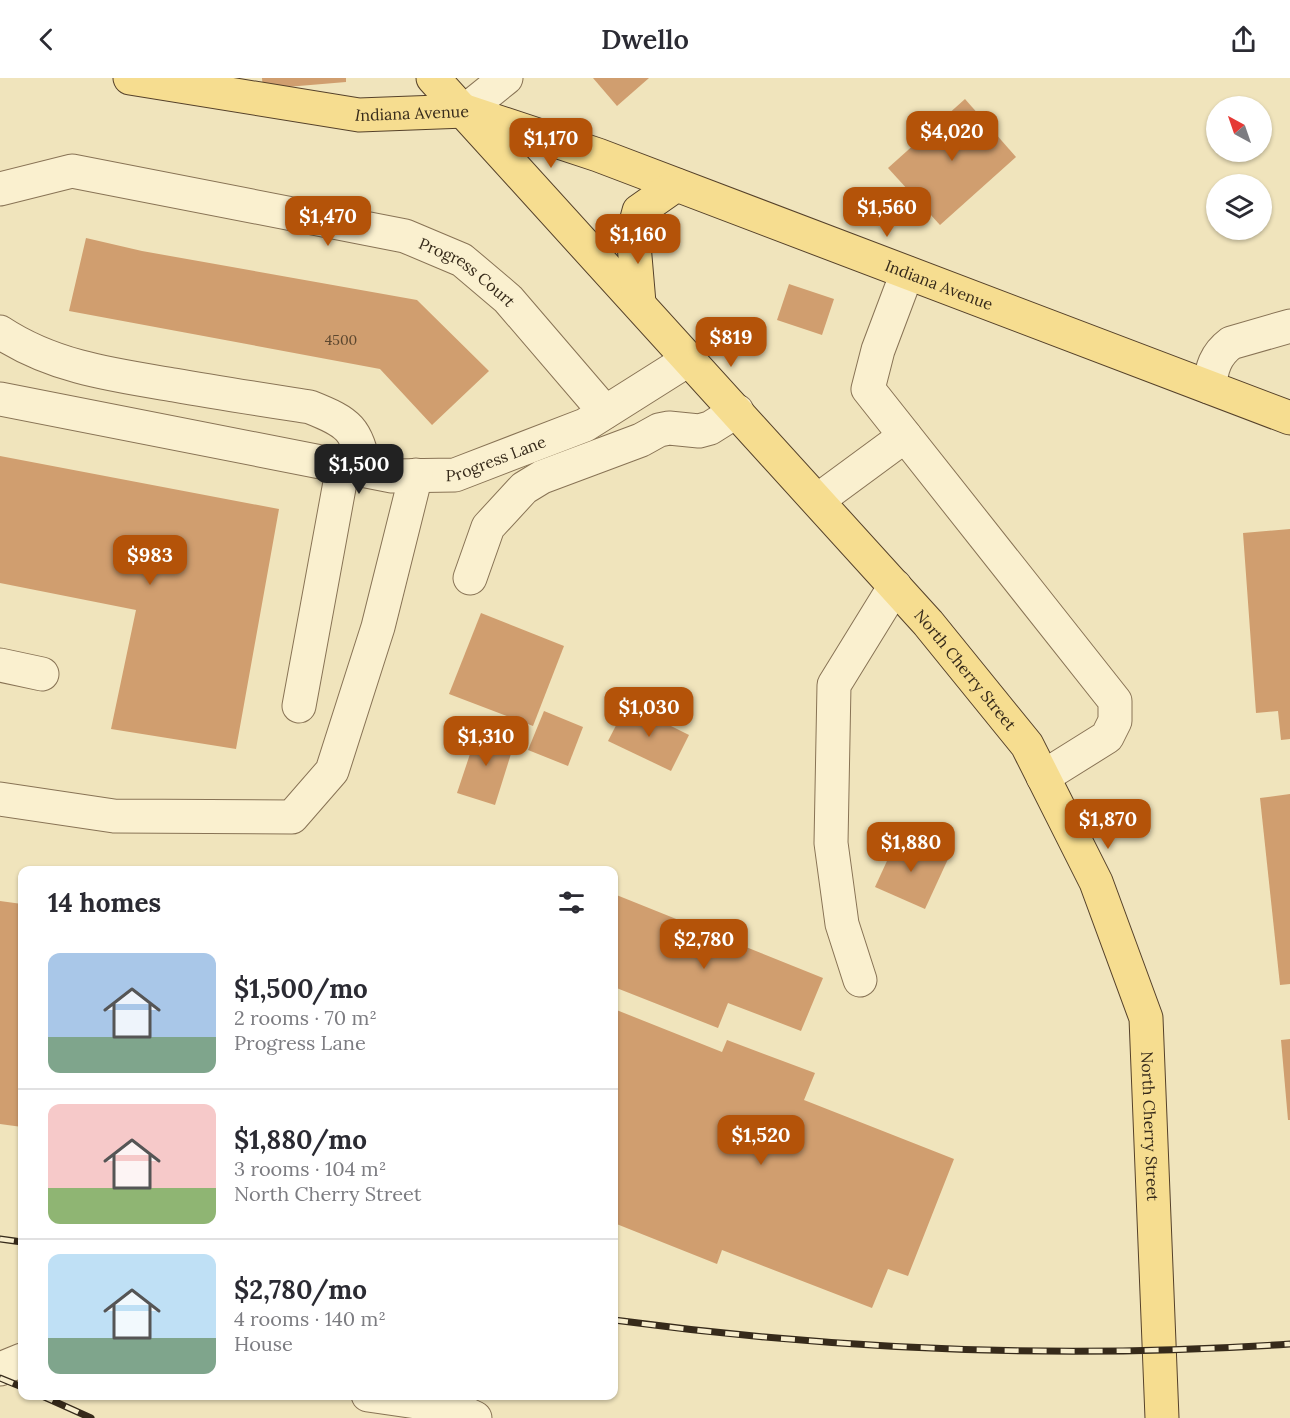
<!DOCTYPE html>
<meta charset="utf-8">
<style>
:root{--surface:#fff;--page:#f2f2f3;--text:#2b2b33;--muted:#7c7c81;--line:#e1e1e2;--accent:#b45309}
body{margin:0;font-family:Lora,serif;background:var(--page);color:var(--text);height:100vh;display:flex;flex-direction:column;font-size:22px;white-space:nowrap}
*{box-sizing:border-box;margin:0}
p{font-size:20px;color:var(--muted)}
.icon{flex:none;width:33px;height:33px;fill:none;stroke:currentColor;stroke-width:2;stroke-linecap:round;stroke-linejoin:round}
.map{position:relative;flex:1;overflow:hidden}
.details{position:absolute;left:18px;top:788px;width:600px;height:534px;display:flex;flex-direction:column;background:var(--surface);border-radius:12px;box-shadow:0 2px 4px #0004}
.details>*{flex:none}
.needle{width:39px;rotate:320deg}
.tools{position:absolute;left:1206px;top:18px;display:grid;gap:12px}
.tools a{display:grid;place-items:center;width:66px;height:66px;border-radius:50%;background:var(--surface);box-shadow:0 2px 4px #0004;font-size:30px}
.price{position:absolute;translate:-50% -51px;padding:0 14px;border-radius:12px;background:var(--accent);color:#fff;font-size:20px;line-height:39px;filter:drop-shadow(0 2px 3px #0008)}
.price::after{content:'';position:absolute;left:50%;top:36px;width:18px;height:14px;margin-left:-9px;background:inherit;clip-path:polygon(0 0,100% 0,50% 100%)}
.price.on{background:#222;color:#fff}
ul{padding:0;list-style:none}
li{display:flex;align-items:center;gap:18px;height:150px;padding:0 30px}
li+li{border-top:2px solid var(--line)}
li span{display:grid;place-items:center;flex:none;width:168px;height:120px;border-radius:12px;color:#555}
li>.icon{margin-inline-start:auto}
span .icon{width:72px;height:72px;fill:#fffc;stroke-width:1}
li b{font-size:26px}
h2{display:flex;justify-content:space-between;align-items:center;height:72px;padding:0 30px;font-size:26px}
header{display:flex;justify-content:space-between;align-items:center;height:78px;padding:0 30px;background:var(--surface);font-size:27px;font-weight:600}
.map>svg:first-child{display:block}
</style>
<header><svg class="icon" aria-label="back" viewBox="0 0 24 24"><path d="M15 5l-7 7 7 7"/></svg>Dwello<svg class="icon" aria-label="share" viewBox="0 0 24 24"><path d="M12 15V3M7 8l5-5 5 5M5 13v7h14v-7"/></svg></header>
<div class="map">
<svg width="1290" height="1340" viewBox="0 0 1290 1340">
<rect width="100%" height="100%" fill="#f0e4bc"/>
<!-- building -->
<g fill="#d09e6f">
<path d="M262,0h84v4l-83,7z"/>
<path d="M593,0h56l-32,28z"/>
<path d="M965,21l51,58 -76,68 -52,-57z"/>
<path d="M86,160l56,13 275,49 72,71 -57,54 -52,-56 -311,-58z"/>
<path d="M789,206l45,15 -12,36 -45,-15z"/>
<path d="M0,378l279,53 -43,240 -125,-20 25,-119 -136,-27z"/>
<path d="M1290,451v210l-9,1 -3,-29 -22,2 -13,-180z"/>
<path d="M481,535l83,33 -31,80 -84,-32z"/>
<path d="M627,626l62,31 -18,36 -63,-30z"/>
<path d="M544,633l39,16 -15,39 -40,-16z"/>
<path d="M478,652l37,11 -20,64 -38,-12z"/>
<path d="M1290,716v190l-10,1 -20,-187z"/>
<path d="M898,759l50,22 -23,50 -50,-22z"/>
<path d="M614,816l209,84 -22,53 -73,-28 -10,25 -104,-41z"/>
<path d="M0,823l22,3v223l-22,-3z"/>
<path d="M614,931l108,43 5,-12 88,33 -11,27 150,59 -46,117 -20,-7 -16,39 -150,-58 -5,14 -103,-41z"/>
<path d="M1290,961v81h-2l-7,-80z"/>
</g>
<g fill="none" stroke-linecap="round" stroke-linejoin="round">
<!-- minor casing -->
<g stroke="#887355" stroke-width="35">
<g id="minor">
<path d="M465,33l41,-33"/>
<path id="s1" d="M0,111l72,-18 333,65 57,24 46,39 97,113"/>
<path d="M907,195l-29,77 -10,39 247,312v20l-8,16 -64,40"/>
<path d="M0,254c53,35 113,43 174,53 45,8 91,15 136,22 40,16 46,21 55,63"/>
<path d="M1209,309c3,-19 6,-32 22,-44l59,-17"/>
<path id="s2" d="M0,321l392,77 63,-1 130,-50 103,-65"/>
<path d="M818,422l87,-64"/>
<path d="M470,500l18,-51 36,-39 18,-11 99,-37 18,-10 10,-2 30,3 11,-3 27,-17"/>
<path d="M0,587l42,9"/>
<path d="M299,628l44,-240"/>
<path d="M0,721l114,17 178,1 40,-46 46,-144 38,-152"/>
<path d="M860,902l-18,-56 -11,-81 3,-158 61,-99"/>
<path d="M0,1291l22,-9"/>
<path d="M368,1317l84,12 23,11"/>
</g>
</g>
<!-- major casing -->
<g stroke="#55412a" stroke-width="35">
<g id="major">
<path id="s3" d="M130,0l229,37 106,-4 133,44 692,263"/>
<path id="s4" d="M433,0l495,545 99,122 69,137 50,136 16,400"/>
<path d="M639,225l-6,-70 6,-22 37,-26"/>
</g>
</g>
<!-- minor -->
<use href="#minor" stroke="#faf0cf" stroke-width="33"/>
<!-- major -->
<use href="#major" stroke="#f6dd90" stroke-width="33"/>
<!-- rail casing -->
<g stroke="#362a1a" stroke-width="7">
<g id="rail">
<path d="M0,1161l22,3"/>
<path d="M614,1242c223,30 451,39 676,24"/>
<path d="M0,1300l22,9"/>
<path d="M40,1317l51,23"/>
</g>
</g>
<!-- rail -->
<use href="#rail" stroke="#f7edcc" stroke-width="4.5" stroke-dasharray="14" stroke-linecap="butt"/>
</g>
<g text-anchor="middle" stroke-width="5" stroke-linejoin="round" paint-order="stroke">
<!-- number labels -->
<g font-size="14" fill="#5c472f">
<text x="341" y="267">4500</text>
</g>
<!-- street labels -->
<g font-size="16" fill="#362a1a" stroke="#f7edcc">
<text dy="6" stroke="none"><textPath href="#s3" startOffset="285">Indiana Avenue</textPath></text>
<text dy="6" stroke="none"><textPath href="#s1" startOffset="486">Progress Court</textPath></text>
<text dy="6" stroke="none"><textPath href="#s3" startOffset="843">Indiana Avenue</textPath></text>
<text dy="6" stroke="none"><textPath href="#s2" startOffset="506">Progress Lane</textPath></text>
<text dy="6" stroke="none"><textPath href="#s4" startOffset="796">North Cherry Street</textPath></text>
<text dy="6" stroke="none"><textPath href="#s4" startOffset="1300">North Cherry Street</textPath></text>
</g>
</g>
</svg>
<div class="tools">
<a><svg class="needle" viewBox="-14 -14 28 28"><path d="M0-13l5 13h-10z" fill="#e53935"/><path d="M0 13l5-13h-10z" fill="#7c7c81"/></svg></a>
<a><svg class="icon" aria-label="layers" viewBox="0 0 24 24"><path d="M12 4l9 5-9 5-9-5zM3 14l9 5 9-5"/></svg></a>
</div>
<b class="price" style="left:952px;top:84px">$4,020</b>
<b class="price" style="left:551px;top:91px">$1,170</b>
<b class="price" style="left:887px;top:160px">$1,560</b>
<b class="price" style="left:328px;top:169px">$1,470</b>
<b class="price" style="left:638px;top:187px">$1,160</b>
<b class="price" style="left:731px;top:290px">$819</b>
<b class="price on" style="left:359px;top:417px">$1,500</b>
<b class="price" style="left:150px;top:508px">$983</b>
<b class="price" style="left:649px;top:660px">$1,030</b>
<b class="price" style="left:486px;top:689px">$1,310</b>
<b class="price" style="left:1108px;top:772px">$1,870</b>
<b class="price" style="left:911px;top:795px">$1,880</b>
<b class="price" style="left:704px;top:892px">$2,780</b>
<b class="price" style="left:761px;top:1088px">$1,520</b>
<section class="details">
<h2>14 homes<svg class="icon" aria-label="filters" viewBox="0 0 24 24"><path d="M4 7h16M4 17h16"/><circle cx="9" cy="7" r="2"/><circle cx="15" cy="17" r="2"/></svg></h2>
<ul>
<li><span style="background:linear-gradient(#a9c7e8 70%,#7fa58c 0)"><svg class="icon" aria-label="home" viewBox="0 0 24 24"><path d="M3 11l9-7 9 7M6 9v11h12V9"/></svg></span><div><b>$1,500/mo</b><p>2 rooms · 70 m²</p><p>Progress Lane</p></div></li>
<li><span style="background:linear-gradient(#f6c9c9 70%,#8fb573 0)"><svg class="icon" aria-label="home" viewBox="0 0 24 24"><path d="M3 11l9-7 9 7M6 9v11h12V9"/></svg></span><div><b>$1,880/mo</b><p>3 rooms · 104 m²</p><p>North Cherry Street</p></div></li>
<li><span style="background:linear-gradient(#bfe0f5 70%,#7fa58c 0)"><svg class="icon" aria-label="home" viewBox="0 0 24 24"><path d="M3 11l9-7 9 7M6 9v11h12V9"/></svg></span><div><b>$2,780/mo</b><p>4 rooms · 140 m²</p><p>House</p></div></li>
</ul>
</section>
</div>
